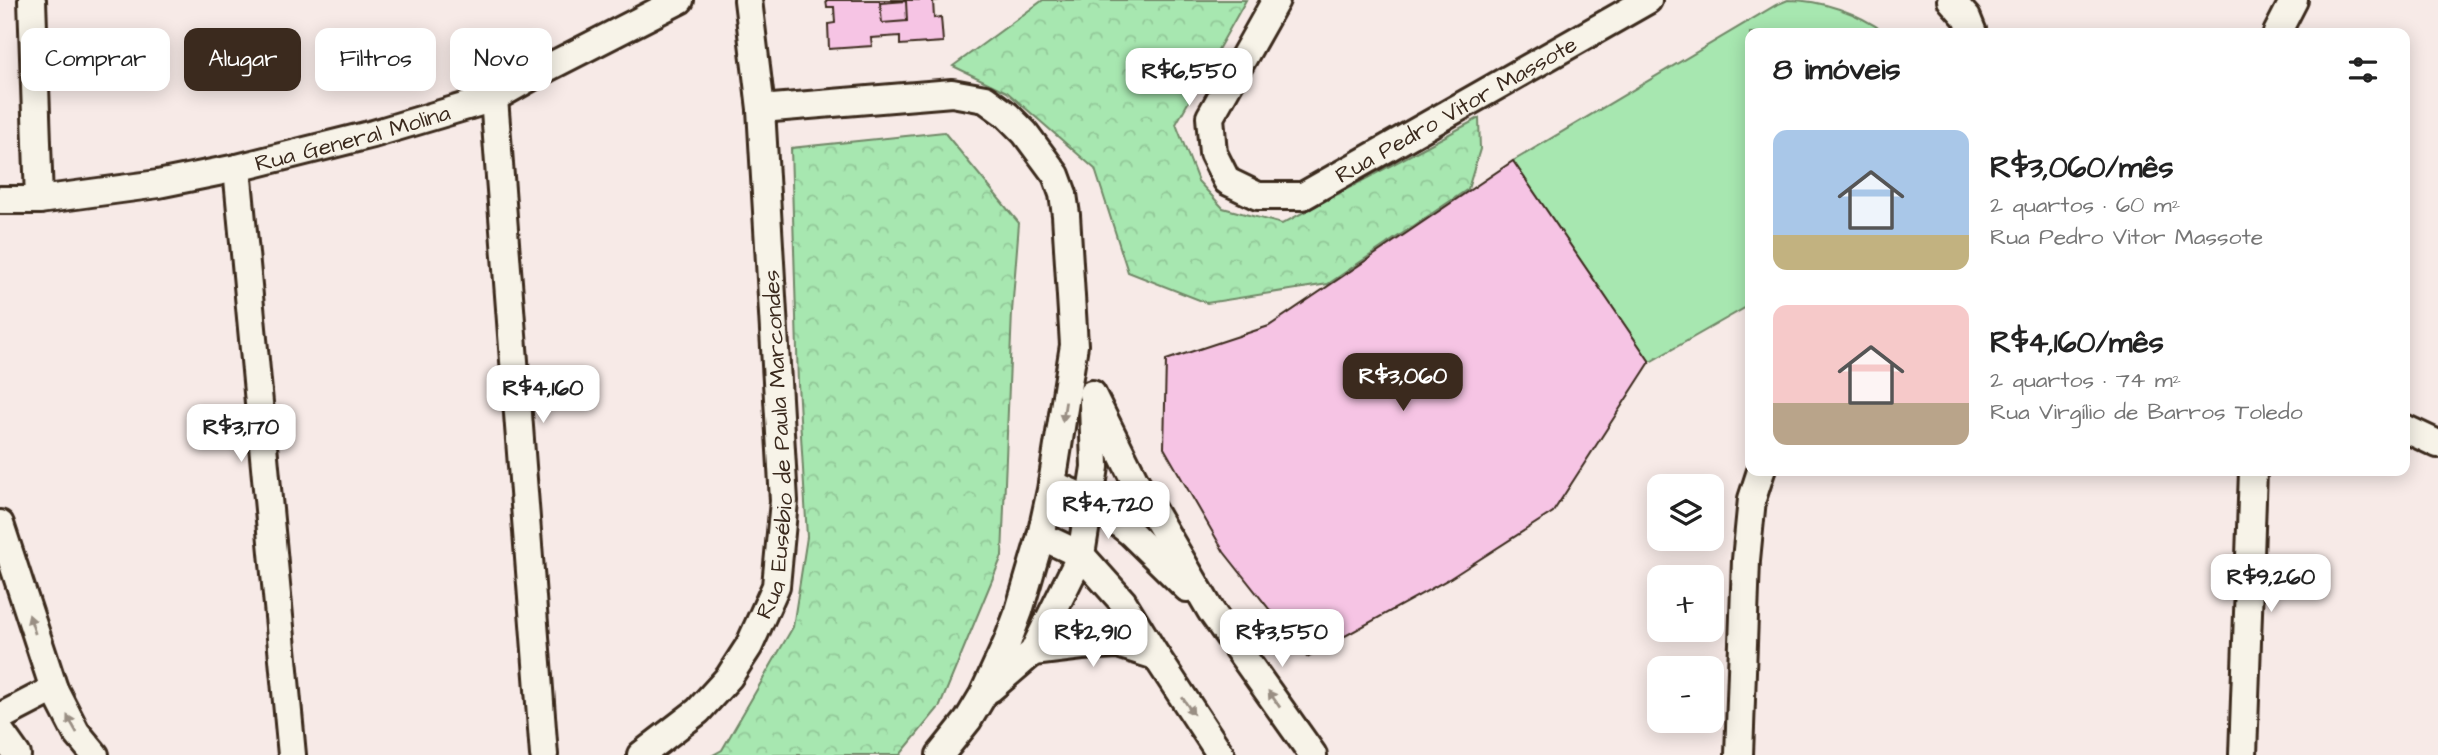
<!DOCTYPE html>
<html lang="pt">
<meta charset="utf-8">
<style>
:root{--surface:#fff;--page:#f2f2f2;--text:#222;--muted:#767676;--accent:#3b2a1e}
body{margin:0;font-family:"Architects Daughter",sans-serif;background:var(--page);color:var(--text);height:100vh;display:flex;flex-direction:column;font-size:26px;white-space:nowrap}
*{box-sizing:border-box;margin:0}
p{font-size:23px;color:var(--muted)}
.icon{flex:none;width:38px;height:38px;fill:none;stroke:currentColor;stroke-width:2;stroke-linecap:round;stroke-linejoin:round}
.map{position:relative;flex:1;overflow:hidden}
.details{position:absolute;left:1745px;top:28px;width:665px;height:448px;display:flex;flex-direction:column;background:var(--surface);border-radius:14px;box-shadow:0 4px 18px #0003}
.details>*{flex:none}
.guide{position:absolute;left:21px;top:28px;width:665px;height:63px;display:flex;gap:14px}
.buttons{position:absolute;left:1647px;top:474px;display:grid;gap:14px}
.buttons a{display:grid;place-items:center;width:77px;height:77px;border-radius:14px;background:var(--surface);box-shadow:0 4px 18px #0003;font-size:35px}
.price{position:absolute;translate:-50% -60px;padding:0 16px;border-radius:14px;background:#fff;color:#222;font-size:23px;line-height:46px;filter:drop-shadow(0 2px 4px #0008)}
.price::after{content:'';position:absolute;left:50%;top:42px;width:21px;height:16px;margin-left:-10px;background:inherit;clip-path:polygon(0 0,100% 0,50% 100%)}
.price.active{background:var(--accent);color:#fff}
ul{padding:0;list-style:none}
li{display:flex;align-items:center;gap:21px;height:175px;padding:0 28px}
li span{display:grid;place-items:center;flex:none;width:196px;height:140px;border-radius:14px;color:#555}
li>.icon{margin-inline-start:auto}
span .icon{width:84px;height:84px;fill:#fffc;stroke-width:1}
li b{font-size:30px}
h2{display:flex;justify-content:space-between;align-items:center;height:84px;padding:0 28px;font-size:30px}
.tag{padding:0 24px;border-radius:14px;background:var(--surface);box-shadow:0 4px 18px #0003;font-size:24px;line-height:63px}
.tag.active{background:var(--accent);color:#fff}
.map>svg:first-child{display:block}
</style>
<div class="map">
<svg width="2438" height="755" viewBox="0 0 2438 755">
<defs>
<pattern id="forest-crowns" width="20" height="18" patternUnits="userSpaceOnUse" patternTransform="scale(1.75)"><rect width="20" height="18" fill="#a7e7b0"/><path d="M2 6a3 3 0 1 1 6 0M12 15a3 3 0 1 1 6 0" fill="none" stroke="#91c697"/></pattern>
</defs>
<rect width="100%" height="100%" fill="#f7eae7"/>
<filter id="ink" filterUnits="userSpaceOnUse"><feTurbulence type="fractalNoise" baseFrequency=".0143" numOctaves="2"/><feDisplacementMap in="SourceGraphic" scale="14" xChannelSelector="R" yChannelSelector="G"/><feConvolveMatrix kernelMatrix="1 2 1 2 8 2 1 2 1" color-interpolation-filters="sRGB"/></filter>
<g filter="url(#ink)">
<!-- forest -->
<g fill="url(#forest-crowns)" stroke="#718867" stroke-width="2">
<path d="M1043,0h203l-70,124 22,57 25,27 59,16 197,-106 1,31 -12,40 -140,95 -121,19 -79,-31 -33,-103 -88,-77 -54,-26z"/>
<path d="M944,132l75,91 -7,89 -10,244 -62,150 -40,49h-187l9,-5 71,-123 14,-90 -9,-153 -7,-236z"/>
</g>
<!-- green -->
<path fill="#a7e7b0" stroke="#718867" stroke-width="2" d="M1788,0c34,0 70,13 98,33h-136v269l-2,4 -98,56 -137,-201 263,-156z"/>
<!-- building -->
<g fill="#f6c4e4" stroke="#3b2a1e" stroke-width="2">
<path d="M826,0h114l-7,1 1,17 7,-1 2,25 -43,3v-9l-29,2 1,8 -43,3 -1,-25 7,-1 -1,-16h-7z"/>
<path d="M906,1l1,20 -25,2 -2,-20z"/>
<path d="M1513,161l137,201 -97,150 -104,67 -142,78 -83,-105 -60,-104 2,-88 103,-34z"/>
</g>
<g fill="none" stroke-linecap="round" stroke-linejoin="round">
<!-- street casing -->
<g stroke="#3b2a1e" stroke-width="32">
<g id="street">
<path d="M32,0l7,200"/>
<path id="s1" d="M1276,0l-66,117 3,36 14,28 31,15h45l345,-196"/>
<path d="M1951,0l16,18 6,15"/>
<path d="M2277,33l17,-33"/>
<path d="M494,98l50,657"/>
<path d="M761,109l191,-16 33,6 22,16 18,18 31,42 7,19 3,21 8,130 -23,145 -10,46 -22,75 -12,32 -24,52 -15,25 -28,35"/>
<path d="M237,168l55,587"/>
<path id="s2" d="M0,200h39l119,-16 79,-16 136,-34 121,-36 53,-30 133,-68"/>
<path d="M1092,394l42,85 77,132 102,144"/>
<path d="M2404,428l34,16"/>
<path d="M1052,484l39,17 40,32 56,55"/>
<path d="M0,524l54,165 22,43 19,23"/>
<path d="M1041,536l40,19 42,47 33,54 65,99"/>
<path d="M1033,652l49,-6 36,-2 38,12"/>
<path d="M990,689l43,-37 48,-97 14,-88 -2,-64"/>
<path d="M0,717l54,-28"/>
<path d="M0,731l17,24"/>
<path id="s3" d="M641,755l57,-44 31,-34 20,-31 27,-60 8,-85 -23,-392 -13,-109"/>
<path d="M1739,755l7,-195 6,-61 9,-28"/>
<path d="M2243,755l10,-284"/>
</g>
</g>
<!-- street -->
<use href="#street" stroke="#f7f3e8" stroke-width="26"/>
</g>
<!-- one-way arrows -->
<defs><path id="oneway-solid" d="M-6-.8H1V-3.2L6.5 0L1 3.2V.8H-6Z" transform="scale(1.75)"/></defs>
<g fill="#998e83">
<use href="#oneway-solid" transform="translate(1064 412) rotate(99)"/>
<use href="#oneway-solid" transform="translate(32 624) rotate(-108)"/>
<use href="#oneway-solid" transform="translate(1274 699) rotate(-125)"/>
<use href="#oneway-solid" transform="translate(1188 706) rotate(56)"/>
<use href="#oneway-solid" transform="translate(72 724) rotate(-119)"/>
</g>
</g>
<g text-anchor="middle" stroke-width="5" stroke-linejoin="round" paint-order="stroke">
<!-- street labels -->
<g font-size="23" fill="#3b2a1e" stroke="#f7f3e8">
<text dy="8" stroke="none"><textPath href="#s1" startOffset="457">Rua Pedro Vitor Massote</textPath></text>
<text dy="8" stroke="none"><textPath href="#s2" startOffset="359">Rua General Molina</textPath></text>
<text dy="8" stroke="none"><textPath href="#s3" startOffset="362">Rua Eusébio de Paula Marcondes</textPath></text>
</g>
</g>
</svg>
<div class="buttons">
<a><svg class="icon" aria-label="layers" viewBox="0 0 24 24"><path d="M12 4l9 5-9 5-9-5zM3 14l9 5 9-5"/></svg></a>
<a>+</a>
<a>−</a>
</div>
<b class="price" style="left:1189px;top:108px">R$6,550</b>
<b class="price active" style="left:1403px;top:413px">R$3,060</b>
<b class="price" style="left:543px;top:425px">R$4,160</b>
<b class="price" style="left:241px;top:464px">R$3,170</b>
<b class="price" style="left:1108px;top:541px">R$4,720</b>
<b class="price" style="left:2271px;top:614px">R$9,260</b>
<b class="price" style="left:1093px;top:669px">R$2,910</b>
<b class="price" style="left:1282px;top:669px">R$3,550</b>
<div class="guide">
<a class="tag">Comprar</a>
<a class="tag active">Alugar</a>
<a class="tag">Filtros</a>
<a class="tag">Novo</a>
</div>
<section class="details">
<h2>8 imóveis<svg class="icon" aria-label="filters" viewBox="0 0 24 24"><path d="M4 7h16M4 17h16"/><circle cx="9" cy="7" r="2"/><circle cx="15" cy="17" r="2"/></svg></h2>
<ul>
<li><span style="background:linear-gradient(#a9c7e8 75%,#c2b280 0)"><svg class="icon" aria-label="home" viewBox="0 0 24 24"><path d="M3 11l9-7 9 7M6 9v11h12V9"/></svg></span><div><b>R$3,060/mês</b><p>2 quartos · 60 m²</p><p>Rua Pedro Vitor Massote</p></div></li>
<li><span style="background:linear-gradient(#f6c9c9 70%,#b9a48a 0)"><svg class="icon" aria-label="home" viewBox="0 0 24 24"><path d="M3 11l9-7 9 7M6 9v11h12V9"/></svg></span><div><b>R$4,160/mês</b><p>2 quartos · 74 m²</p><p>Rua Virgílio de Barros Toledo</p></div></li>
</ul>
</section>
</div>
